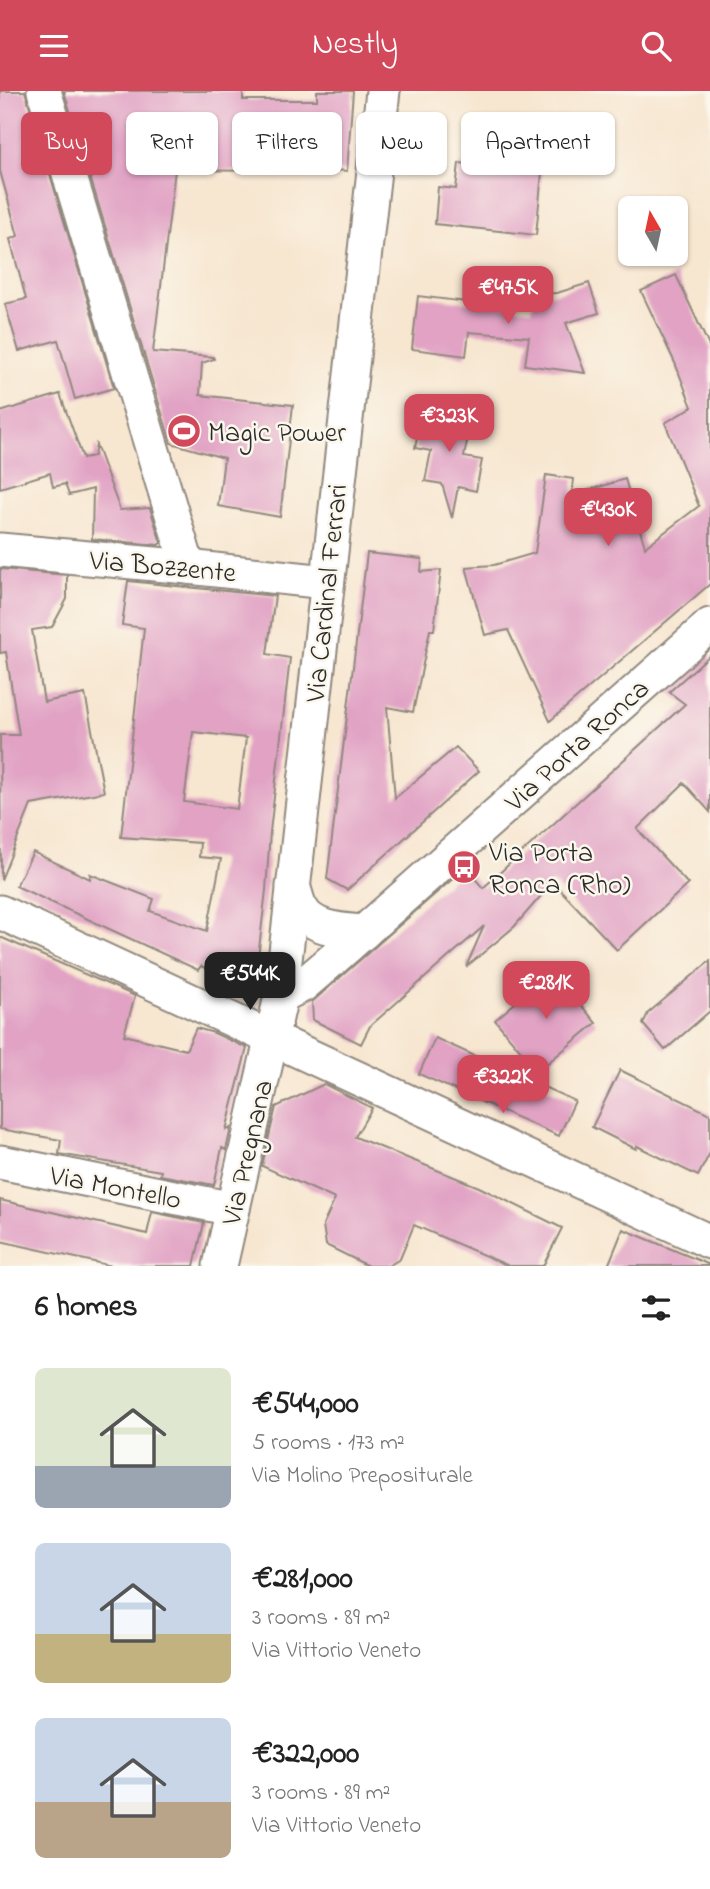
<!DOCTYPE html>
<meta charset="utf-8">
<style>
:root{--surface:#fff;--page:#f2f2f2;--text:#222;--muted:#767676;--accent:#d1495b}
body{margin:0;font-family:"Indie Flower",sans-serif;background:var(--page);color:var(--text);height:100vh;display:flex;flex-direction:column;font-size:26px;white-space:nowrap}
*{box-sizing:border-box;margin:0}
p{font-size:23px;color:var(--muted)}
.icon{flex:none;width:38px;height:38px;fill:none;stroke:currentColor;stroke-width:2;stroke-linecap:round;stroke-linejoin:round}
.map{position:relative;height:1175px;overflow:hidden}
.sheet{display:flex;flex-direction:column;background:var(--surface);flex:1}
.sheet>*{flex:none}
.guide{position:absolute;left:21px;top:21px;width:668px;height:63px;display:flex;gap:14px}
.needle{width:46px;rotate:351deg}
.buttons{position:absolute;left:618px;top:105px;display:grid;gap:14px}
.buttons a{display:grid;place-items:center;width:70px;height:70px;border-radius:10px;background:var(--surface);box-shadow:0 2px 5px #0004;font-size:35px}
.price{position:absolute;translate:-50% -60px;padding:0 16px;border-radius:14px;background:var(--accent);color:#fff;font-size:23px;line-height:46px;filter:drop-shadow(0 2px 4px #0008)}
.price::after{content:'';position:absolute;left:50%;top:42px;width:21px;height:16px;margin-left:-10px;background:inherit;clip-path:polygon(0 0,100% 0,50% 100%)}
.price.active{background:#222;color:#fff}
ul{padding:0;list-style:none}
li{display:flex;align-items:center;gap:21px;height:175px;padding:0 35px}
li span{display:grid;place-items:center;flex:none;width:196px;height:140px;border-radius:10px;color:#555}
li>.icon{margin-inline-start:auto}
span .icon{width:84px;height:84px;fill:#fffc;stroke-width:1}
li b{font-size:30px}
h2{display:flex;justify-content:space-between;align-items:center;height:84px;padding:0 35px;font-size:30px}
.pill{padding:0 24px;border-radius:10px;background:var(--surface);box-shadow:0 2px 5px #0004;font-size:24px;line-height:63px}
.pill.active{background:var(--accent);color:#fff}
header{display:flex;justify-content:space-between;align-items:center;height:91px;padding:0 35px;background:var(--accent);color:#fff;font-size:32px;font-weight:600}
.map>svg:first-child{display:block}
</style>
<header><svg class="icon" aria-label="menu" viewBox="0 0 24 24"><path d="M4 6h16M4 12h16M4 18h16"/></svg>Nestly<svg class="icon" aria-label="search" viewBox="0 0 24 24"><circle cx="10" cy="10" r="6"/><path d="M15 15l6 6"/></svg></header>
<div class="map">
<svg width="710" height="1175" viewBox="0 0 710 1175">
<rect width="100%" height="100%" fill="#fbf7ec"/>
<filter id="ink" filterUnits="userSpaceOnUse"><feTurbulence type="fractalNoise" baseFrequency=".0143" numOctaves="2"/><feDisplacementMap in="SourceGraphic" scale="14" xChannelSelector="R" yChannelSelector="G"/><feConvolveMatrix kernelMatrix="1 2 1 2 8 2 1 2 1" color-interpolation-filters="sRGB"/></filter>
<filter id="wash" filterUnits="userSpaceOnUse"><feTurbulence type="fractalNoise" baseFrequency=".00686" numOctaves="4" result="noise"/><feDisplacementMap in="SourceGraphic" scale="28" xChannelSelector="R" yChannelSelector="G"/><feGaussianBlur stdDeviation="1.57" result="paint"/><feColorMatrix in="noise" values="0 0 0 0 0 0 0 0 0 0 0 0 0 0 0 0 0 1.4 0 .05"/><feComposite in="paint" operator="in"/></filter>
<g filter="url(#wash)">
<rect width="100%" height="100%" fill="#f7e6d0"/>
<g id="blocks">
<!-- building -->
<g fill="#e1a2c4" fill-rule="evenodd">
<path d="M0,0h25l89,297 -39,11 -17,-59 -39,11 -14,-47 21,-5 -16,-60 8,-3 -18,-65z"/>
<path d="M64,0h179v9h74v-9h36l-6,80 -79,-6v6l-93,-1 -22,182 60,5 1,2 -12,4 -2,32 93,10 -13,112 -62,-11 6,-48 -53,-15z"/>
<path d="M459,72l83,9 -6,63 -101,-11 3,-37 18,2z"/>
<path d="M676,184l34,73v236l-160,137 -42,-91 -23,5 -19,-68 28,-2 41,-12 11,-78 28,4 -2,16 53,-16 20,68 54,-41 -34,-83 27,-16 -17,-44 -34,-72z"/>
<path d="M589,192l10,30 -33,10 19,50 -60,-8 4,-28 -60,-5 -3,24 -54,-7 6,-53 114,14 2,-16 23,-1z"/>
<path d="M60,303l23,64 11,-2 2,-11 24,65 30,-2 11,35 -3,2 -66,-6 1,-50 -24,6 -4,-11 -12,3 -3,-14 -50,15v-76z"/>
<path d="M441,311l20,3 -3,24 11,2 -5,26 18,3 -6,31 -18,-4 -6,31 -10,-34 -17,-3 6,-30 -16,-3 5,-26 16,3z"/>
<path d="M367,462l55,6 -1,13 20,-2 -7,60h-4l-17,82 -26,-5 8,91 61,-51 23,24 -132,119 -20,-11z"/>
<path d="M0,478l67,6v24l-15,28 -20,3 12,72 41,-8 19,98 -73,13 -30,75 -1,-145h19l-13,-83 -6,1z"/>
<path d="M128,490l147,15 -8,58 23,4 -20,174 -4,58 -9,76 -24,15 -32,-15 -3,4 -182,-84 17,-34 57,27v-5l64,25 -4,12 57,20 14,-72 -22,-2 1,-14 -79,-6 23,-209 -22,-3zM193,641l53,6 -9,71 -53,-7z"/>
<path d="M710,564v157l-26,-29 -47,46 51,55 -71,66 -64,-68 -39,45 -48,40 18,-41 -114,100 -9,18 -48,-24 -1,-18 130,-114 24,-20 17,20 202,-184 -16,-12z"/>
<path d="M0,846l135,59 -11,39 62,15 10,-22 18,5 33,15 -21,82 5,-2 -5,22 -4,-2 -8,37 -54,-10 1,-4 -102,-17 2,-14 -61,-11z"/>
<path d="M710,870v50l-45,39 -22,-26 5,-11z"/>
<path d="M553,880l43,52 -58,48 -43,-51z"/>
<path d="M435,947l140,63 -16,35 -140,-62z"/>
<path d="M620,979l90,44v39l-12,23 -61,-30 -1,3 -44,-22z"/>
<path d="M324,993l48,24 -17,29 124,50 83,41 -19,38h-34l-95,-41 -14,34 -12,7h-20l-42,-21 -3,-20 12,-26 -73,-33 14,-59z"/>
<path d="M0,1109l147,34 5,-22 52,11 -10,43h-82l-112,-25z"/>
<path d="M623,1138l87,36v1h-102z"/>
</g>
</g>
</g>
<g filter="url(#ink)">
<use href="#blocks" fill-opacity="0" stroke="#91887e" stroke-width="2"/>
<g fill="none" stroke-linecap="round" stroke-linejoin="round">
<!-- minor casing -->
<g stroke="#91887e" stroke-width="37">
<g id="minor">
<path d="M44,0l144,476"/>
<path d="M0,459l188,17 138,15"/>
<path d="M293,795c3,7 4,16 8,22 11,22 42,22 63,24"/>
<path d="M0,821l710,330"/>
<path d="M281,905l22,-11 28,-24 379,-336"/>
<path d="M0,1071l233,47"/>
<path d="M220,1175l61,-270 102,-905"/>
</g>
</g>
<!-- minor -->
<use href="#minor" stroke="#fff" stroke-width="33"/>
</g>
</g>
<!-- icons -->
<defs>
<g id="stadium-disc" transform="scale(1.75)"><circle r="9.5" fill="#d1495b" stroke="#fbf7ec"/><path d="M0-5a6.5 5 0 1 0 0 10a6.5 5 0 1 0 0-10ZM-3.5-1.8h7v3.6h-7Z" fill="#fff"/></g>
<g id="bus-disc" transform="scale(1.75)"><circle r="9.5" fill="#d1495b" stroke="#fbf7ec"/><path d="M-5-6H5V4H4V6H2V4H-2V6H-4V4H-5ZM-3.5-4V0h7V-4ZM-3.5 1.2v1.5H-2V1.2ZM2 1.2v1.5H3.5V1.2Z" fill="#fff"/></g>
</defs>
<g fill-rule="evenodd">
<use href="#stadium-disc" x="184" y="340"/>
<use href="#bus-disc" x="464" y="776"/>
</g>
<g text-anchor="middle" stroke-width="5" stroke-linejoin="round" paint-order="stroke">
<!-- poi labels -->
<g font-size="28" fill="#2b2b2b" stroke="#fbf7ec" text-anchor="start">
<text x="208" y="350">Magic Power</text>
<text x="489" y="770">Via Porta<tspan x="489" dy="32">Ronca (Rho)</tspan></text>
</g>
<!-- street labels -->
<g font-size="28" fill="#2b2b2b" stroke="#fbf7ec">
<text transform="translate(163 474) rotate(5)" y="10">Via Bozzente</text>
<text transform="translate(325 502) rotate(-84)" y="10">Via Cardinal Ferrari</text>
<text transform="translate(576 653) rotate(-42)" y="10">Via Porta Ronca</text>
<text transform="translate(246 1061) rotate(-77)" y="10">Via Pregnana</text>
<text transform="translate(116 1095) rotate(11)" y="10">Via Montello</text>
</g>
</g>
</svg>
<div class="buttons">
<a><svg class="needle" viewBox="-14 -14 28 28"><path d="M0-13l5 13h-10z" fill="#e53935"/><path d="M0 13l5-13h-10z" fill="#767676"/></svg></a>
</div>
<b class="price" style="left:508px;top:235px">€475K</b>
<b class="price" style="left:449px;top:363px">€323K</b>
<b class="price" style="left:608px;top:457px">€430K</b>
<b class="price active" style="left:250px;top:921px">€544K</b>
<b class="price" style="left:546px;top:930px">€281K</b>
<b class="price" style="left:503px;top:1024px">€322K</b>
<div class="guide">
<a class="pill active">Buy</a>
<a class="pill">Rent</a>
<a class="pill">Filters</a>
<a class="pill">New</a>
<a class="pill">Apartment</a>
</div>
</div>
<section class="sheet">
<h2>6 homes<svg class="icon" aria-label="filters" viewBox="0 0 24 24"><path d="M4 7h16M4 17h16"/><circle cx="9" cy="7" r="2"/><circle cx="15" cy="17" r="2"/></svg></h2>
<ul>
<li><span style="background:linear-gradient(#dfe7d0 70%,#9aa5b1 0)"><svg class="icon" aria-label="home" viewBox="0 0 24 24"><path d="M3 11l9-7 9 7M6 9v11h12V9"/></svg></span><div><b>€544,000</b><p>5 rooms · 173 m²</p><p>Via Molino Prepositurale</p></div></li>
<li><span style="background:linear-gradient(#c9d6e8 65%,#c2b280 0)"><svg class="icon" aria-label="home" viewBox="0 0 24 24"><path d="M3 11l9-7 9 7M6 9v11h12V9"/></svg></span><div><b>€281,000</b><p>3 rooms · 89 m²</p><p>Via Vittorio Veneto</p></div></li>
<li><span style="background:linear-gradient(#c9d6e8 60%,#b9a48a 0)"><svg class="icon" aria-label="home" viewBox="0 0 24 24"><path d="M3 11l9-7 9 7M6 9v11h12V9"/></svg></span><div><b>€322,000</b><p>3 rooms · 89 m²</p><p>Via Vittorio Veneto</p></div></li>
</ul>
</section>
